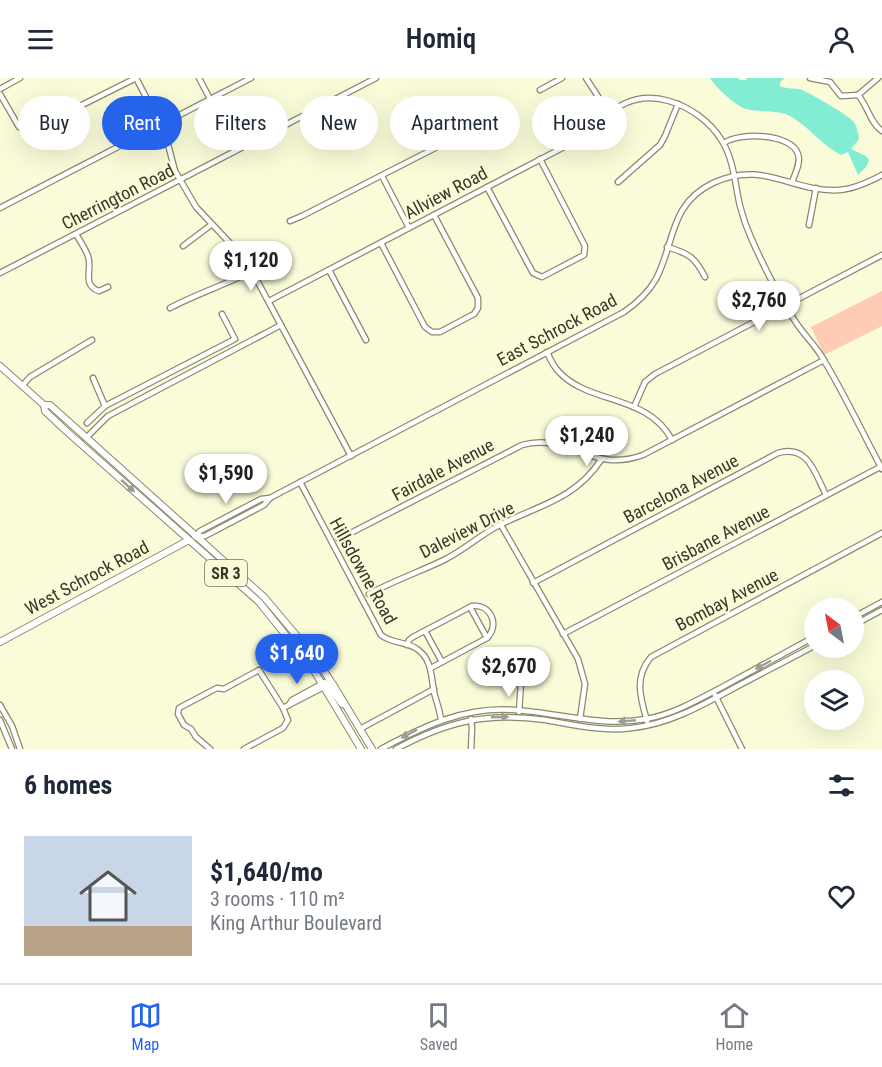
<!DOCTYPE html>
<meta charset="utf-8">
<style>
:root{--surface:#fff;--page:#f2f2f3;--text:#1f2937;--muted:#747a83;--line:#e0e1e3;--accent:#2563eb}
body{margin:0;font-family:"Roboto Condensed",sans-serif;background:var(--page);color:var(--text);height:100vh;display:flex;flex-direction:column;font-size:22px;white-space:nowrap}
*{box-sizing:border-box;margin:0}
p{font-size:20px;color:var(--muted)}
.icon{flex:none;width:33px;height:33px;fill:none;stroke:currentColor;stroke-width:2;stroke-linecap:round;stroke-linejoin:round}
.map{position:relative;height:671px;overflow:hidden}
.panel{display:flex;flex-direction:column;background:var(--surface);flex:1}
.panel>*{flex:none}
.hud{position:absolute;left:18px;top:18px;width:846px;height:54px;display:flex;gap:12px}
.needle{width:39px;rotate:328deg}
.tools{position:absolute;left:804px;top:520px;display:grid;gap:12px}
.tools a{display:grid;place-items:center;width:60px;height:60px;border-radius:50%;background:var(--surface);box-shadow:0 6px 24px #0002;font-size:30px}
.price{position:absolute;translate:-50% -51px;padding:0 14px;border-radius:21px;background:#fff;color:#222;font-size:20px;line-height:39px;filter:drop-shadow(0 2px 3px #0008)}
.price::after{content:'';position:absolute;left:50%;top:36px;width:18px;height:14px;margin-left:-9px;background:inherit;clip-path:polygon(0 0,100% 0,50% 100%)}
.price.current{background:var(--accent);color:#fff}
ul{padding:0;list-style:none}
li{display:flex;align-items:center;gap:18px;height:150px;padding:0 24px}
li+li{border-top:2px solid var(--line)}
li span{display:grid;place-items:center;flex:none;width:168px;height:120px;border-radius:0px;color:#555}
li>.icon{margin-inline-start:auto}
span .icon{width:72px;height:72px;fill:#fffc;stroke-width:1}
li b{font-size:26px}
h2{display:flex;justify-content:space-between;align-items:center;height:72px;padding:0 24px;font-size:26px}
.chip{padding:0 21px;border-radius:27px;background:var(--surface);box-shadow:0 6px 24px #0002;font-size:21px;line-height:54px}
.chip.current{background:var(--accent);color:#fff}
header{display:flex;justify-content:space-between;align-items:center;height:78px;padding:0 24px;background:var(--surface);font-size:27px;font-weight:600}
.dock{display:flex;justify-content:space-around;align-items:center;height:84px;border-top:2px solid var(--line);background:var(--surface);font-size:16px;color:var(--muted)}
.dock a{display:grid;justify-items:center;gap:3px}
.dock .current{color:var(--accent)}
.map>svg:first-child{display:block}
</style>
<header><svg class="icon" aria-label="menu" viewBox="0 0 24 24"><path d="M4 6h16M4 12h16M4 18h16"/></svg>Homiq<svg class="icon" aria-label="person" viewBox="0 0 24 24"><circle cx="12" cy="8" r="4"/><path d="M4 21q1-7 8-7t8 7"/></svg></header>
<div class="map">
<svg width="882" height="671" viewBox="0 0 882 671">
<rect width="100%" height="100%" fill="#fafcd9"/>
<!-- green -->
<path fill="#ffcbb5" d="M882,213v35l-58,29 -13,-28z"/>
<!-- water -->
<path fill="#82edd2" d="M710,0h28l2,2h6l1,-2h38l-5,4v4c6,3 12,2 19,3 8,2 49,26 54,32 4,5 5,11 6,18l-8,10 15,7 3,4 -3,7 -8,8 -10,-23 -7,3c-19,-10 -31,-27 -49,-38 -15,-8 -31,-4 -46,-8 -10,-3 -31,-22 -36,-31z"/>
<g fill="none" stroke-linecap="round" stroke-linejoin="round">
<!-- minor casing -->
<g stroke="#898a6b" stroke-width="7">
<g id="minor">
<path d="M136,0l29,55 10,38 21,36 48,51 8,13 99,185"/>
<path d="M199,0l11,21"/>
<path d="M586,0l22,34"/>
<path d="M810,0l20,4 11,14 17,-1"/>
<path d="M0,11l20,-11"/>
<path d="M540,12l22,-12"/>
<path d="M0,16l19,33 9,5 108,-54"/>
<path d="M858,17c10,11 12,28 24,36"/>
<path d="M858,17l20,-17"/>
<path d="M724,65c15,-11 67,-10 74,11 3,9 -3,20 -6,28"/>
<path d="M382,98l27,52"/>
<path d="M618,104l42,-37 5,-9 13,-32"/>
<path d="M487,109l46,86 9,4 42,-22 1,-9 -45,-87"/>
<path d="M0,130l251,-130"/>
<path d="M290,143l12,-5 141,-72"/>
<path d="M809,147l7,-37"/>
<path d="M76,156c4,7 9,14 12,22 5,13 -7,29 11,35l9,-4"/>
<path d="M381,165l44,84 7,5h8l34,-18 4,-6v-10l-44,-83"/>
<path d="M183,168l28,-21"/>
<path d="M667,169c21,6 28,10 38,30"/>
<path d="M329,192l37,70"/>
<path d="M0,195l376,-195"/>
<path d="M269,223l297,-155c34,-21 56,-59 103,-45 21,6 42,21 53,40 12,19 13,44 18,65 3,12 7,23 12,34 13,29 28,59 45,84 8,12 18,21 25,33 22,36 40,75 60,112"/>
<path d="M170,230c26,-14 55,-23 82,-37"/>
<path d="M547,274c3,7 7,15 12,20 31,33 89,22 113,68"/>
<path d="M93,300l12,28"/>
<path d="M22,308l8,-9 62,-37"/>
<path d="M634,329l11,-25 10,-8 227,-119"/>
<path d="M87,345l18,-17 130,-67 -13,-25"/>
<path d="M86,360l22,-22 173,-91"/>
<path d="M300,404l81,153c11,9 25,6 36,14 15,10 14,27 17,43 2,9 6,18 7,28"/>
<path d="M501,447l77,134 7,25 -5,35"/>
<path d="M195,459l5,-6 61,-32 9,-1 354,-186c13,-9 24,-19 32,-33 19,-36 13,-75 57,-96 51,-24 79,10 126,7 15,-1 30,-8 43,-15"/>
<path d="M195,459l10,-1 59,-31 6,-7"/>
<path d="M339,461l183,-94c47,-13 69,29 121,10l181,-95"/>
<path d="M533,505l245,-130c30,-9 37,20 48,42"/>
<path d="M369,516c24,-13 50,-22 75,-34 18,-9 33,-22 50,-32 40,-22 79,-26 107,-68"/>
<path d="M470,529l17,31"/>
<path d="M854,539l28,-15"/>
<path d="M854,547l28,-15"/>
<path d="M425,553l17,31"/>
<path d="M563,556l319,-168"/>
<path d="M407,567l2,-5 4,-3 59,-31c19,-2 28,19 15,32l-56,30"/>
<path d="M715,617l27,54"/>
<path d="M0,627l12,21 8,23"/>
<path d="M289,627l3,-5 33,-18"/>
<path d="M283,630l43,-22"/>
<path d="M519,634l2,-30"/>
<path d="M0,642l12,29"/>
<path d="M647,643c-7,-24 -13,-44 4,-64l231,-124"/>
<path d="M360,651l74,-40"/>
<path d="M210,671l-14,-12 -5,-8 -7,-4 -6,-11 1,-6 38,-20 7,1 35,-19 24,38 5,12 -5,8 -39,21"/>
<path d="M381,671c43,-23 84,-43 134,-39 44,3 87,17 131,9 29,-5 55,-21 80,-34 29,-16 59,-32 88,-48"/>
<path d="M396,671c52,-28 91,-37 150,-29 28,5 57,12 86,8 37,-4 69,-22 102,-40 26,-14 54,-28 80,-42"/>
<path d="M471,671l1,-21 -1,-9"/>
</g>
</g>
<!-- major casing -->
<g stroke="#898a6b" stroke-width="8">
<g id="major">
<path d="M0,288l44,39h6l214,192 49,58 21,31 38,63"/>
<path d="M44,327l1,6 19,18 195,173 54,67 48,80"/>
<path d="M0,564l189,-102"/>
<path d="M322,606l6,1 14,19"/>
</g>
</g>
<!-- minor -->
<use href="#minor" stroke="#fff" stroke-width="4.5"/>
<!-- major -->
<use href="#major" stroke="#fff" stroke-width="6"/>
</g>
<!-- one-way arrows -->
<defs><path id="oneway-solid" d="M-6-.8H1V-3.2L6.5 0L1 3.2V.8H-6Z" transform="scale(1.5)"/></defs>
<g fill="#9c9c95">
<use href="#oneway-solid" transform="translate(128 408) rotate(42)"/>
<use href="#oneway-solid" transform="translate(763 587) rotate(152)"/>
<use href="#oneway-solid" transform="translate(500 639) rotate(-2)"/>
<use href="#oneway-solid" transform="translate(627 643) rotate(175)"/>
<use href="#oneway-solid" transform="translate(409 656) rotate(152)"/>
</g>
<g text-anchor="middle" stroke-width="4.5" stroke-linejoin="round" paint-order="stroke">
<!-- shield labels -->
<rect fill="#fafcd9" stroke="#72745f" stroke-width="1.5" x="205" y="482" width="42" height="26" rx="4.5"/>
<g font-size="16" font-weight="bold" fill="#38392b">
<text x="226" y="501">SR 3</text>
</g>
<!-- street labels -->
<g font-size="18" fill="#38392b" stroke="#fafcd9">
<text transform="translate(446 115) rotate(-28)" y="6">Allview Road</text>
<text transform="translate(118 119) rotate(-27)" y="6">Cherrington Road</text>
<text transform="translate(557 252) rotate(-28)" y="6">East Schrock Road</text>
<text transform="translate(443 392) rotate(-28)" y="6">Fairdale Avenue</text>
<text transform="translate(681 411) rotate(-28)" y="6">Barcelona Avenue</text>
<text transform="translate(467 452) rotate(-27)" y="6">Daleview Drive</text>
<text transform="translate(716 460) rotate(-28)" y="6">Brisbane Avenue</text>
<text transform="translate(363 493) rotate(61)" y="6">Hillsdowne Road</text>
<text transform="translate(87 500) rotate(-28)" y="6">West Schrock Road</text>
<text transform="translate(727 522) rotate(-28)" y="6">Bombay Avenue</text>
</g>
</g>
</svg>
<div class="tools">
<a><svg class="needle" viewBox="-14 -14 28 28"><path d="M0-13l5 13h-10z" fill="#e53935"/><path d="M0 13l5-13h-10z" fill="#747a83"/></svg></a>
<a><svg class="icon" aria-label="layers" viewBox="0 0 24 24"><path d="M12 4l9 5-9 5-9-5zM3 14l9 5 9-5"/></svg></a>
</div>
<b class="price" style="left:251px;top:214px">$1,120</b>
<b class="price" style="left:759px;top:254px">$2,760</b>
<b class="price" style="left:587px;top:389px">$1,240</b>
<b class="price" style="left:226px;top:427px">$1,590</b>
<b class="price current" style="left:297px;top:607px">$1,640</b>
<b class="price" style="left:509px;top:620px">$2,670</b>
<div class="hud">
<a class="chip">Buy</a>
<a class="chip current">Rent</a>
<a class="chip">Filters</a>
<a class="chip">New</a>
<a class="chip">Apartment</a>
<a class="chip">House</a>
</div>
</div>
<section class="panel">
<h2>6 homes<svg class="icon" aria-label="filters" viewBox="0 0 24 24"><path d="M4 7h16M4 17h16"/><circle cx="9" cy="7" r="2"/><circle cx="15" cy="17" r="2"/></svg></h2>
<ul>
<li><span style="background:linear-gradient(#c9d6e8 75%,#b9a48a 0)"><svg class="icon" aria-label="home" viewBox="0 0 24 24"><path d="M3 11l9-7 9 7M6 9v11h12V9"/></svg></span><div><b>$1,640/mo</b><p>3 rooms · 110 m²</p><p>King Arthur Boulevard</p></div><svg class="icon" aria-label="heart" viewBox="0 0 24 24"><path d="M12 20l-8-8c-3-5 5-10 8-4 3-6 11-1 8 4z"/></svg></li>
</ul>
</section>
<nav class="dock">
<a class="current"><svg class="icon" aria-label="map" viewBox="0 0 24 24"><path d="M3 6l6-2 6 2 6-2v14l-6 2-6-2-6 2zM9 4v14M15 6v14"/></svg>Map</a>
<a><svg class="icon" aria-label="saved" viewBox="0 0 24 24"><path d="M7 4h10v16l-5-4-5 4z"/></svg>Saved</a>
<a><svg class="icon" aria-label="home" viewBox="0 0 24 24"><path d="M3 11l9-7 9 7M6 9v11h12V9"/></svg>Home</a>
</nav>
